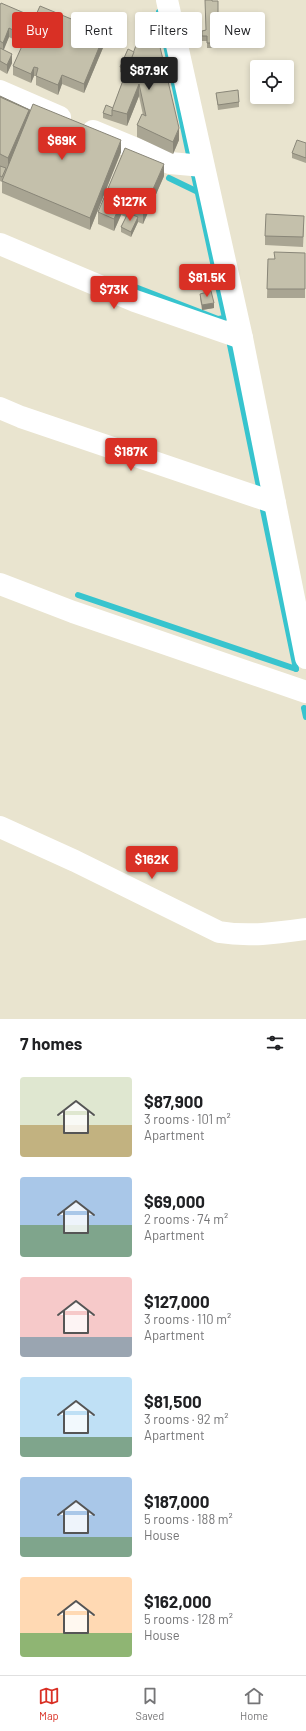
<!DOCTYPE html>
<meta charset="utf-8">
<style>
:root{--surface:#fff;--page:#f6f6f6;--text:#202124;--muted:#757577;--line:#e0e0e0;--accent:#d93025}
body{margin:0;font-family:Barlow,sans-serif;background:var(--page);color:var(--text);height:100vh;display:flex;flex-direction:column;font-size:15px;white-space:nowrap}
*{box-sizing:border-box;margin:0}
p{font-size:13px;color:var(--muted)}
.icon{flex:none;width:22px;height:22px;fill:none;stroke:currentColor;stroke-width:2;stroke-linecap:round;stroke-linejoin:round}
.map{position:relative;height:1019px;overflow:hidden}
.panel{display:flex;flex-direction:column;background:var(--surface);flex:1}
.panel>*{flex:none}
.top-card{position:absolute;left:12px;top:12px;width:282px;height:36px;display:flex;gap:8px}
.fabs{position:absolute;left:250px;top:60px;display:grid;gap:8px}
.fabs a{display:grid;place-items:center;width:44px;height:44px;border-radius:4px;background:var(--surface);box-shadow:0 2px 6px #0003;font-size:20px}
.price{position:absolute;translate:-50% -34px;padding:0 9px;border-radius:4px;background:var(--accent);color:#fff;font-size:13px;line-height:26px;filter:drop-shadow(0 1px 2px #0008)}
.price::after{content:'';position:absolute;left:50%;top:24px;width:12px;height:9px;margin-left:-6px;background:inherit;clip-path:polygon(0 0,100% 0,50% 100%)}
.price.selected{background:#222;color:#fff}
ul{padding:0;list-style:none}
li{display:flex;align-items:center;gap:12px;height:100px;padding:0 20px}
li span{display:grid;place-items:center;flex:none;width:112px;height:80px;border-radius:4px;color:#555}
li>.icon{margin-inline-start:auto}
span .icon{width:48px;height:48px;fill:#fffc;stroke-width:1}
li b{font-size:17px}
h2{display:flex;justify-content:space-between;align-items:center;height:48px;padding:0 20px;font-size:17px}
.tag{padding:0 14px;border-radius:4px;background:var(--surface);box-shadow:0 2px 6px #0003;font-size:14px;line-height:36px}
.tag.selected{background:var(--accent);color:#fff}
.dock{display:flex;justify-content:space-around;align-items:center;height:56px;border-top:1px solid var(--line);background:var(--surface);font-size:11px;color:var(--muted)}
.dock a{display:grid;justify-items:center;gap:2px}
.dock .selected{color:var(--accent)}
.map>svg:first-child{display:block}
</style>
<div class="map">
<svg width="306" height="1019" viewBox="0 0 306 1019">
<rect width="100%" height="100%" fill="#e9e4cf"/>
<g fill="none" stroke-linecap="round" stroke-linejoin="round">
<!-- stream -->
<g stroke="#37c4ce" stroke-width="6">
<path d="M159,12l30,143"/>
<path d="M169,178l29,14"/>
<path d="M117,280l101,39 7,-1 -31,-143"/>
<path d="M229,340l30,147"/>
<path d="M263,510l33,159"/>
<path d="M78,595l218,74"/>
<path d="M304,708l2,9"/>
</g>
<!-- minor -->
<g stroke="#fff" stroke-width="22">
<path d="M167,0l75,338 64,320"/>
<path d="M0,91l60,26"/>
<path d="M93,131l77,32 33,3"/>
<path d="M0,244l135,57 107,37"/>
<path d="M0,408l21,9 254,86"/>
<path d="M0,584l73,28 233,80"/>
<path d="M0,827l75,34 144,71c30,5 58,1 87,-3"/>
</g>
</g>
<!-- wall -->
<g fill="#a9a593">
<path d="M212,1h6v47h-11v-7h-5v-5l4,-6z"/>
<path d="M0,5l29,19 -8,19 -12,-6 -6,13 9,13 -5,11 -7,-4z"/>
<path d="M105,43l-21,50 -22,-9 -4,11 -22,-10v-9h-2l-3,7 -18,-8v-9z"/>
<path d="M128,49l51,91 -6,14 -36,-17v-12l6,-10 -4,-19 -12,30 -24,-8v-5l10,-5 12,-34 -5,-2v-5z"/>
<path d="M216,93l23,9v5l-21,3z"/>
<path d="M0,96l121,56 -31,78 -88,-37v-11l-2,-1z"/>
<path d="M306,143v20l-14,-5v-5z"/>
<path d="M164,176l-21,48 -5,-2 -7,15 -10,-5v-5l5,-10 -5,-2 -7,16 -16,-7v-12z"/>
<path d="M304,225l-1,22 -38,-2v-9z"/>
<path d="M305,253v45h-38l1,-39h6z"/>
<path d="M200,294l14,14 -12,2 -2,-11z"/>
</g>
<!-- shaded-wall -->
<g fill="#898678">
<path d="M29,15v9l-8,19v-9z"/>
<path d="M9,28v9l-6,15v-9z"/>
<path d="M105,33v10l-21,50v-9z"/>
<path d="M12,54v9l-5,11v-9z"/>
<path d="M34,67v9l-3,7v-9z"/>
<path d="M62,75v9l-4,11v-10z"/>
<path d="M139,84v12l-12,30v-12z"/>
<path d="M29,110v7l-21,52v-11z"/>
<path d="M179,128v12l-6,14v-12z"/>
<path d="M121,140v12l-31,78v-12z"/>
<path d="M164,164v12l-21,48v-12z"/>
<path d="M121,203v12l-7,16v-12z"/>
<path d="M138,217v5l-7,15v-5z"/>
<path d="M214,303v5l-12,2v-5z"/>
</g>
<!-- building -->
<g fill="#c4c0ab" stroke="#898678">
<path d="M205,0h7v1h6v42h-11v-7h-5v-5l4,-1z"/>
<path d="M1,3l28,12 -8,19 -12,-6 -6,15 -3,-2v-36z"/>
<path d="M40,6l65,27 -21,51 -22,-9 -4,10 -22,-9 2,-8 -4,-1 -3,7 -18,-8z"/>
<path d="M138,40l22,7 19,81 -6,14 -36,-17 5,-11 4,2 -7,-32 -12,30 -15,-4z"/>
<path d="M0,48l12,6 -5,11 -7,-4z"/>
<path d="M128,49l6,3 -7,17 -7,-2z"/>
<path d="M238,90l1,12 -21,3 -2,-12z"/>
<path d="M0,96l30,14 -1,4v-4l-29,-13z"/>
<path d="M0,97l29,13 -21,48 -8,-4z"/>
<path d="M33,104l88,36 -31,78 -88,-37z"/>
<path d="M106,105l7,3 -1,2v6l-9,-3z"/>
<path d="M297,140l9,3v15l-14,-5z"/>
<path d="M125,148l39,16 -21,48 -22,-9 -7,16 -16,-7z"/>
<path d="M0,166l6,2 -4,9 -2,-1z"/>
<path d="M128,213l10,4 -7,15 -10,-5z"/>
<path d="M266,214l38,2 -1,21 -38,-1z"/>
<path d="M274,252l31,1v36h-38l1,-30h7z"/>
<path d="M211,291l3,12 -12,2 -2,-11z"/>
</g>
</svg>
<div class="fabs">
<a><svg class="icon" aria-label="locate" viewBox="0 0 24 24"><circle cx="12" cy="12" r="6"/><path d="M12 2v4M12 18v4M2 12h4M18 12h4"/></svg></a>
</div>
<b class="price selected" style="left:149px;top:91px">$87.9K</b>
<b class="price" style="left:62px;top:161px">$69K</b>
<b class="price" style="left:130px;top:222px">$127K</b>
<b class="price" style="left:207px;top:298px">$81.5K</b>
<b class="price" style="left:114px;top:310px">$73K</b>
<b class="price" style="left:131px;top:472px">$187K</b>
<b class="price" style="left:152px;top:880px">$162K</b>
<div class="top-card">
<a class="tag selected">Buy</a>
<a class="tag">Rent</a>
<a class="tag">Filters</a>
<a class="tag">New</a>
</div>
</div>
<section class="panel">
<h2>7 homes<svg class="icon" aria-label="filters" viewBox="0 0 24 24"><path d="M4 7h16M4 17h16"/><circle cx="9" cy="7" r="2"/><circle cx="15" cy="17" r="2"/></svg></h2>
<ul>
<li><span style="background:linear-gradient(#dfe7d0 60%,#c2b280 0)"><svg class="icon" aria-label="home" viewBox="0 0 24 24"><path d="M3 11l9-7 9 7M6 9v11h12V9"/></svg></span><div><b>$87,900</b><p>3 rooms · 101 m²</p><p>Apartment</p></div></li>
<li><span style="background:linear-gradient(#a9c7e8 60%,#7fa58c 0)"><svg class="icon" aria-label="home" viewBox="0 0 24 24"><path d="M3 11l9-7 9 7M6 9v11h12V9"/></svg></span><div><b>$69,000</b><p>2 rooms · 74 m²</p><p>Apartment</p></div></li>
<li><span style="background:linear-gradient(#f6c9c9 75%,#9aa5b1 0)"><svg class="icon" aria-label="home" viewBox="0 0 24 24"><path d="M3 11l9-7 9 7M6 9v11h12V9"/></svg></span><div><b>$127,000</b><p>3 rooms · 110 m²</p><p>Apartment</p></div></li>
<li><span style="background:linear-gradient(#bfe0f5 75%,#7fa58c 0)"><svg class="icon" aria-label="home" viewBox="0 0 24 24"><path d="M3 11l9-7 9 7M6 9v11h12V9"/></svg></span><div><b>$81,500</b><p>3 rooms · 92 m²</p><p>Apartment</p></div></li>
<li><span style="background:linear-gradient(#a9c7e8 75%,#7fa58c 0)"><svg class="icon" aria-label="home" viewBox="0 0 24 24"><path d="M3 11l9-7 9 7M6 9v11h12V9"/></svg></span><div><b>$187,000</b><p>5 rooms · 188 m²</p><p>House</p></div></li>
<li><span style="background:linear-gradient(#ffd9b3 70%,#8fb573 0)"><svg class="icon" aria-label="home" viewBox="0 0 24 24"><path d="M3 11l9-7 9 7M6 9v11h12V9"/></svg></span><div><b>$162,000</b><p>5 rooms · 128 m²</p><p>House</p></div></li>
</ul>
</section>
<nav class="dock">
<a class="selected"><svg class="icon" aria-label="map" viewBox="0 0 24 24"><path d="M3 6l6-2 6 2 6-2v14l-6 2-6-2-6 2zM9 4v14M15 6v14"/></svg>Map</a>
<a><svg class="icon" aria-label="saved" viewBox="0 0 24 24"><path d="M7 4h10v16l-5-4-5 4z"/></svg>Saved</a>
<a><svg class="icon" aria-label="home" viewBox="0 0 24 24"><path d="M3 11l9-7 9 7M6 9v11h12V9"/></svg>Home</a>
</nav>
